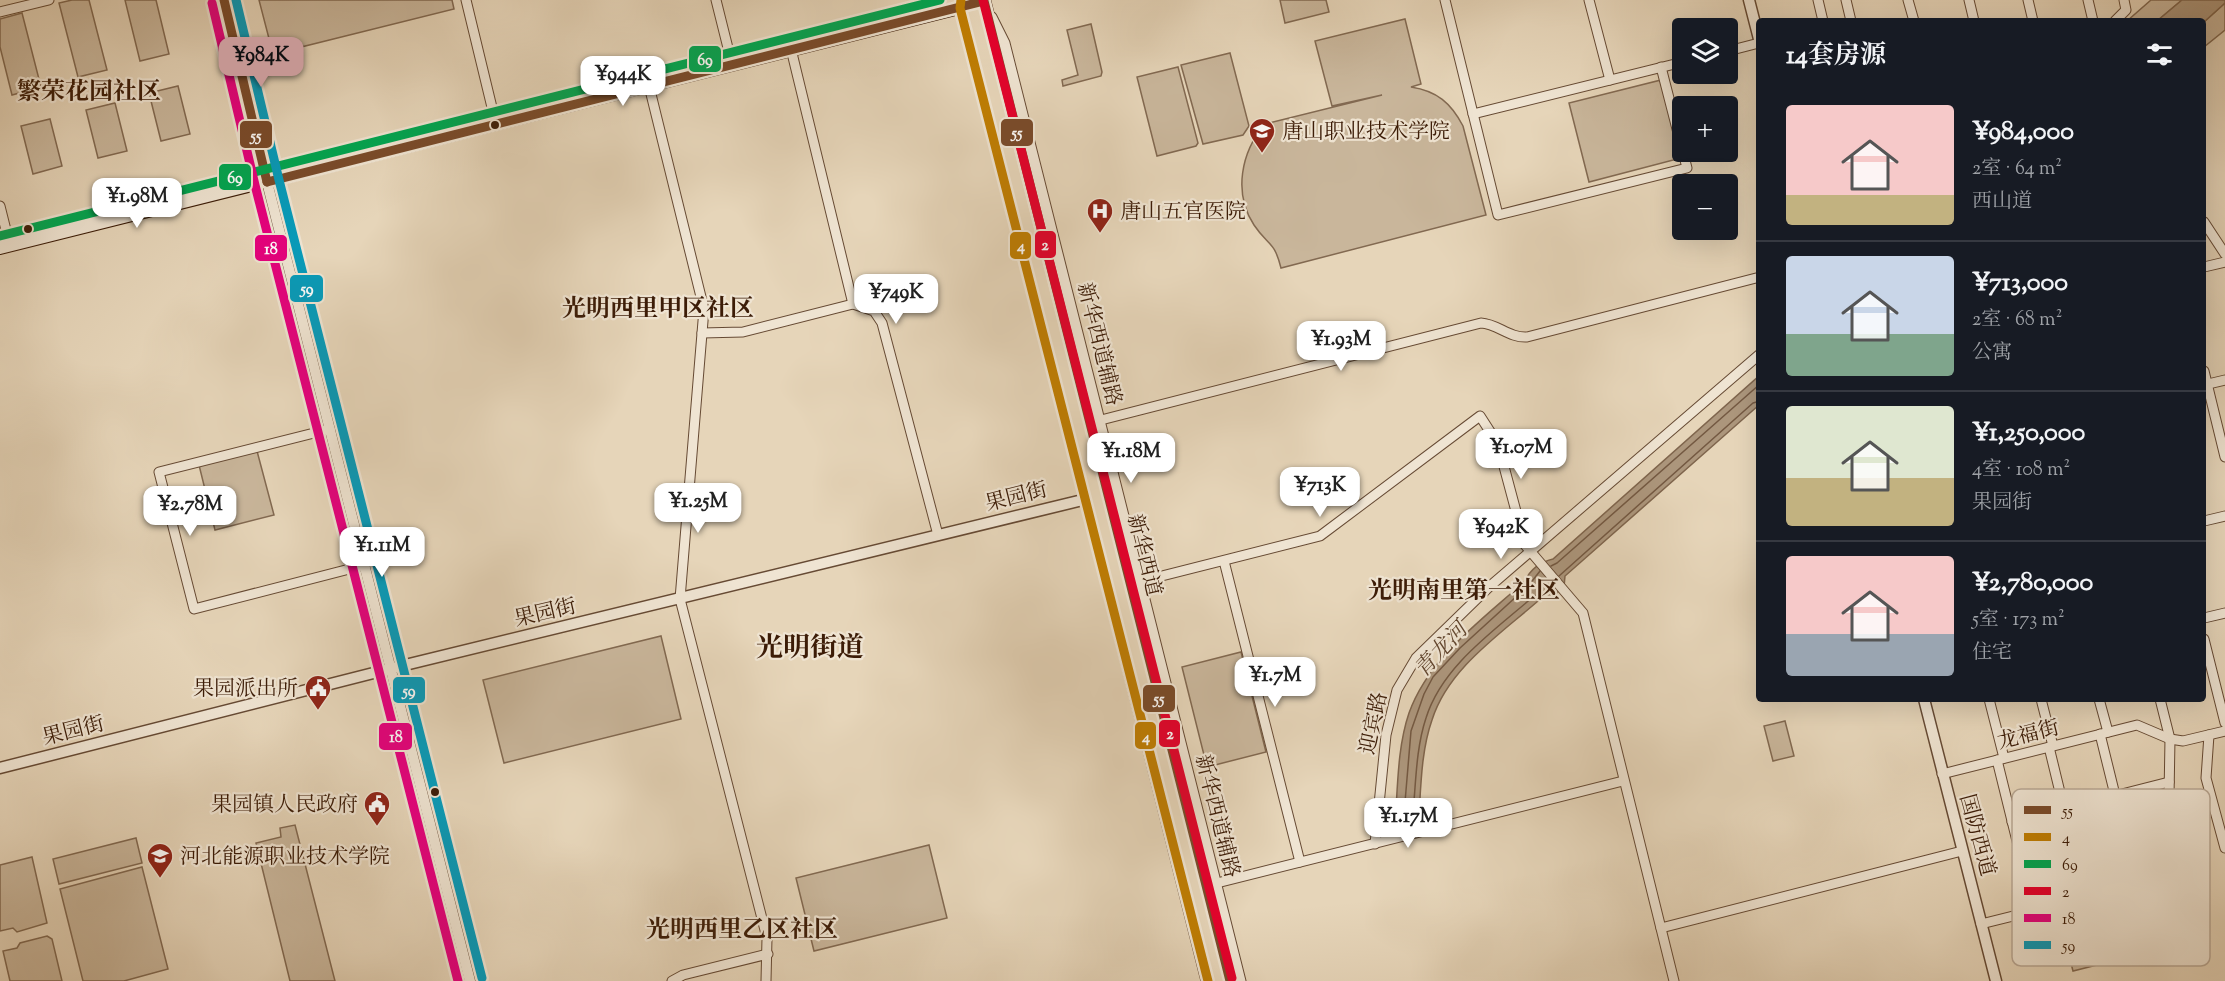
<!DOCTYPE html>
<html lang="zh">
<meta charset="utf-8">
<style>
:root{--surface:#171b24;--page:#242831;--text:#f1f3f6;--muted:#9ea1a6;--line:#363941;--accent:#c59692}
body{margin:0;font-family:"Sorts Mill Goudy","Noto Serif SC",serif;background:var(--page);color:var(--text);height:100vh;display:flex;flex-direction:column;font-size:22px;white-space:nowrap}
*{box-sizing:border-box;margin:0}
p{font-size:20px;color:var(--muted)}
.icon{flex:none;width:33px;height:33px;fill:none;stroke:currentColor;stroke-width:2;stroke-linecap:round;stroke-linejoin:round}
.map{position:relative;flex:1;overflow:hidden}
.sheet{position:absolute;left:1756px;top:18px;width:450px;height:684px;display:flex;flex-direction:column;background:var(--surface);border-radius:6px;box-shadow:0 6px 24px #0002}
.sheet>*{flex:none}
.buttons{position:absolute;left:1672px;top:18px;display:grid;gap:12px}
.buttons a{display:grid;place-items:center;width:66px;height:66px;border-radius:6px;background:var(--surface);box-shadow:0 6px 24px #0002;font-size:30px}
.price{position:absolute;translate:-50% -51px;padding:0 14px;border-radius:12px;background:#fff;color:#222;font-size:20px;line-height:39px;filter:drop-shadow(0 2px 3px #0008)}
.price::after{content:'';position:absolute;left:50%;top:36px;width:18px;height:14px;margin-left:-9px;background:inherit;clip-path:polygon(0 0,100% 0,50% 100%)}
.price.selected{background:var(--accent);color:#111}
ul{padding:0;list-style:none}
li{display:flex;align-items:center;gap:18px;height:150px;padding:0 30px}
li+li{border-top:2px solid var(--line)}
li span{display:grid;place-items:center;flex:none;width:168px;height:120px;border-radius:6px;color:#555}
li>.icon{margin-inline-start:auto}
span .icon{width:72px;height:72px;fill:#fffc;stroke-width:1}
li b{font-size:26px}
h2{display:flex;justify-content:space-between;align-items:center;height:72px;padding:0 30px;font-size:26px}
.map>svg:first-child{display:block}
</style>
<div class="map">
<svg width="2225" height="981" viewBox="0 0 2225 981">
<rect width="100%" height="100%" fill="#e6d5b9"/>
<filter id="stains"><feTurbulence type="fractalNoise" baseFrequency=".00333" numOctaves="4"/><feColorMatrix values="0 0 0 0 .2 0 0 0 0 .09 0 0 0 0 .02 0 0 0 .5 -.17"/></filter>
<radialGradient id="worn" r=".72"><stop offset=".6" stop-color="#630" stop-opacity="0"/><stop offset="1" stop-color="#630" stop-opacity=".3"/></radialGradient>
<!-- green -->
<g fill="#c9b69b" stroke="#826951" stroke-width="1.5">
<path d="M72,0h17l18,70 -29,7 -19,-74z"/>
<path d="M125,0h31l13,54 -29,7z"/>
<path d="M259,0h193l2,9 -181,45z"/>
<path d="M1280,0h46l3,12 -44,11z"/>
<path d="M2151,0h31l-25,21h-30z"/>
<path d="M2225,3v27l-21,17v-25z"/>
<path d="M22,13l19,74 -29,8 -12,-48v-28z"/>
<path d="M1405,19l16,65 -10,3c26,4 40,16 52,39l23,89 -205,53c-7,-28 -13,-22 -27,-43 -21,-32 -13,-73 11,-101l117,-29 -50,11 -17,-65z"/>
<path d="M1091,24l11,48 -1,4 -38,10 -1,-6 16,-5 -11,-45z"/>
<path d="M1230,53l19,73 -6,9 -40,9 -22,-79z"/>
<path d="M1178,67l20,76 -2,3 -39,10 -20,-79z"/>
<path d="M1661,80l20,78 -92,24 -20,-79z"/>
<path d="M178,86l12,48 -29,7 -12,-48z"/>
<path d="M115,103l12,48 -29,7 -12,-48z"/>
<path d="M50,119l12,47 -29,8 -12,-48z"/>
<path d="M257,451l17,64 -59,15 -16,-65z"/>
<path d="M661,636l20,83 -177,44 -21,-83z"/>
<path d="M1241,652l25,100 -59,15 -25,-100z"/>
<path d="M1785,721l9,35 -21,5 -9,-35z"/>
<path d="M295,825l40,156h-45l-34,-138 25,-6 -1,-9z"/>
<path d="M136,838l6,25 -83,21 -6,-25z"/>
<path d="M929,845l18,73 -133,33 -18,-73z"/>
<path d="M32,857l15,66 -30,9 -4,-4 -13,3v-66z"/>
<path d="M142,867l26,102 -44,12h-41l-23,-92z"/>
<path d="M47,936l5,3 10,42h-52l-7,-30 14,-3 3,-5z"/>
<path d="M2099,939l6,24 -32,8 -6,-23z"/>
</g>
<!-- water -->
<g fill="#ac967c" stroke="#7f654d" stroke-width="1.5">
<path d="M2182,0h43v3l-21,19 -47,-1z"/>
<path d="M1759,376v29l-194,171 -1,11 -15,12 -11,2c-39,34 -90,68 -106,119 -12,34 -11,74 -14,109l-24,7c4,-39 2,-85 15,-123 20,-56 73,-93 116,-132 6,-13 15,-19 28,-22z"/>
</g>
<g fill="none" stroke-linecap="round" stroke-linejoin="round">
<!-- shore -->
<g stroke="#745942" stroke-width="1.5">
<path d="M1551,566l6,-3 203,-179"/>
<path d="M1540,571l-11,14 -69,63 -27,29 -9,17 -13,37 -8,95 9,-3c4,-34 3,-72 14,-105 16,-52 68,-87 108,-122l12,-3 7,-5"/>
<path d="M1559,576l194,-173 7,-2"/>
</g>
<!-- minor casing -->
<g stroke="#664a34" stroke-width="11">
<g id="minor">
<path d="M466,0l30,124"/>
<path d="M716,0l16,64"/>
<path d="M1445,0l53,215 189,-47 -26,-101"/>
<path d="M1589,0l21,80"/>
<path d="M1818,0l5,21"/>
<path d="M1846,0l5,21"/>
<path d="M1908,0l6,21"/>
<path d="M1969,0l5,21"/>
<path d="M2028,0l5,21"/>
<path d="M2088,0l5,21"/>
<path d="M0,12l49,-12"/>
<path d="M992,17l13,26 236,938"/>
<path d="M2115,21l11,-11 -2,-10"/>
<path d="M972,22v29l234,930"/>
<path d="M791,49l62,255"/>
<path d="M1728,51l31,-8"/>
<path d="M649,86l55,223 -24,290 87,339 -1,43"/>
<path d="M1473,114l210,-52"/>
<path d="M0,206l10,40"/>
<path d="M2204,222l21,32"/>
<path d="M2204,267l21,-5"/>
<path d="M702,333l41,-1 110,-28 21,7 8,12 56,212"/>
<path d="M2204,371l21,86"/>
<path d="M2204,385l21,-5"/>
<path d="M1101,420l380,-97c17,1 28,15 46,14l233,-60"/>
<path d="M330,429l-171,43 35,137 171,-44"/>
<path d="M2204,521l21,-5"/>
<path d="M1224,561l76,301"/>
<path d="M1142,581l178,-45 160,-120 18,28 27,101 58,68 91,368"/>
<path d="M2204,618l21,-5"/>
<path d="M2204,639l21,84"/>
<path d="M1989,699l15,59"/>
<path d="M2041,699l12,47"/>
<path d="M2099,699l9,33"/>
<path d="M2160,699l10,40 -1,58 16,65 -3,12 15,56"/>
<path d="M2100,734l33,134"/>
<path d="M2209,735l-3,43 19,70"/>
<path d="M2049,747l33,136"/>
<path d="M1997,760l34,138"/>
<path d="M1942,774l195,-49 33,14 13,2 42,-10"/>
<path d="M2012,822l157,-40"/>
<path d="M1375,844l11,-109 11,-45 19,-32 73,-71 271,-233"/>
<path d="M1217,883l406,-102"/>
<path d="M1981,924l201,-50"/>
<path d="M1661,928l301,-77"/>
<path d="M672,981l11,-6 85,-21"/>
</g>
</g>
<!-- tertiary casing -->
<g stroke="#664a34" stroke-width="13">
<g id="tertiary">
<path d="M224,0l41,166 2,16 203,799"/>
<path d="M1749,0l11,43"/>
<path d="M1924,699l72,282"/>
<path d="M0,768l405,-103 694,-169"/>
</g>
</g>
<!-- secondary casing -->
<g stroke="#3c1c07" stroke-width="14">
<path id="secondary" d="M0,248l979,-245"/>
</g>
<!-- primary casing -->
<g stroke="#3c1c07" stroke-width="16">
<g id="primary">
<path d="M971,0l249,981"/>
<path d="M983,0l137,542"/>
</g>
</g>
<!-- minor -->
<use href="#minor" stroke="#efe4d2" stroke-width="9"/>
<!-- tertiary -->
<use href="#tertiary" stroke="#efe4d2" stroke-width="10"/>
<!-- secondary -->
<use href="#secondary" stroke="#efe4d2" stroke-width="12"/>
<!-- primary -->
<use href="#primary" stroke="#e6d5b9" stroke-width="14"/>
<!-- bus-1 casing -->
<g stroke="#efe4d2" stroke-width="14">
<g id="bus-1">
<path d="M224,0l43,182"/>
<path d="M267,182l717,-181 246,980"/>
</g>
</g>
<!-- bus-2 casing -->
<g stroke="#efe4d2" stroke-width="14">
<path id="bus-2" d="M961,0l-1,8 248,973"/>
</g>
<!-- bus-3 casing -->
<g stroke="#efe4d2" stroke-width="14">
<path id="bus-3" d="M0,236l940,-236"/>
</g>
<!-- bus-4 casing -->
<g stroke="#efe4d2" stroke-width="14">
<path id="bus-4" d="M983,0l249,978"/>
</g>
<!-- bus-5 casing -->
<g stroke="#efe4d2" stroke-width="14">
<path id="bus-5" d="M212,3l43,182 203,796"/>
</g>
<!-- bus-6 casing -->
<g stroke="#efe4d2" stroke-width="14">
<path id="bus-6" d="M236,0l43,180 203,798"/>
</g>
<!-- bus-1 -->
<use href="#bus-1" stroke="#7a4b2a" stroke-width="9"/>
<!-- bus-2 -->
<use href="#bus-2" stroke="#bf7d02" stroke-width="9"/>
<!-- bus-3 -->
<use href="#bus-3" stroke="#00a651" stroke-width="9"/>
<!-- bus-4 -->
<use href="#bus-4" stroke="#e4002b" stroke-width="9"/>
<!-- bus-5 -->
<use href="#bus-5" stroke="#e5007d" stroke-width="9"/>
<!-- bus-6 -->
<use href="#bus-6" stroke="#069bba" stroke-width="9"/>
</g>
<!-- icons -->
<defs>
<g id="university-pin" transform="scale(1.35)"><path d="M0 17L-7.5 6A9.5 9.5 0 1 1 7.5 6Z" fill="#8f2418" stroke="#efe4d2"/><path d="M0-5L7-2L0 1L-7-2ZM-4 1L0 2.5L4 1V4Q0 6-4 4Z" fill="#fff"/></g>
<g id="hospital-pin" transform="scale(1.35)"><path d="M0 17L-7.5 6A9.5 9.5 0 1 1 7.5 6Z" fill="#8f2418" stroke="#efe4d2"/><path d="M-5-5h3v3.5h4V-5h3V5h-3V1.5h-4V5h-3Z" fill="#fff"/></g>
<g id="civic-pin" transform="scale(1.35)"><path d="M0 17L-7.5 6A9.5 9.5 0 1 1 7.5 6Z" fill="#8f2418" stroke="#efe4d2"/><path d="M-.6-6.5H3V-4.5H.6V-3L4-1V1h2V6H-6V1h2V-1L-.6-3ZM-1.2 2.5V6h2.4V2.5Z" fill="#fff"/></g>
</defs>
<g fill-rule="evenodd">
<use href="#university-pin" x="1262" y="131"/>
<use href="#hospital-pin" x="1100" y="211"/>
<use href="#civic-pin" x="318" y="688"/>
<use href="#civic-pin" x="377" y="804"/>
<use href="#university-pin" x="160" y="856"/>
</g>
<!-- markers -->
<g fill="#3c1c07" stroke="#efe4d2" stroke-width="2">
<circle cx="495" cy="125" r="5"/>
<circle cx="28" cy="229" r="5"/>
<circle cx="435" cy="792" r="5"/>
</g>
<g text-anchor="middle" stroke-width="4.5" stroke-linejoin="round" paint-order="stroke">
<!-- poi labels -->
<g font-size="21" fill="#3c1c07" stroke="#efe4d2" text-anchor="start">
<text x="1282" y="138">唐山职业技术学院</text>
<text x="1120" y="218">唐山五官医院</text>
<text x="298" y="695" text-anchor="end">果园派出所</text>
<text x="358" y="811" text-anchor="end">果园镇人民政府</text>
<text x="180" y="863">河北能源职业技术学院</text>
</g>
<!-- street labels -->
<g font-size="21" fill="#3c1c07" stroke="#efe4d2">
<text transform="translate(1100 344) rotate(76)" y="7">新华西道辅路</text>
<text transform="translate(1016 496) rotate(-14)" y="7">果园街</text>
<text transform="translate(1145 555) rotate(76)" y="7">新华西道</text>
<text transform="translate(545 612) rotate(-13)" y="7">果园街</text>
<text transform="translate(1373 723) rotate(-78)" y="7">迎宾路</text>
<text transform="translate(73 730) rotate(-14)" y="7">果园街</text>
<text transform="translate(2028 734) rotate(-14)" y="7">龙福街</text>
<text transform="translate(1218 816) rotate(76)" y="7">新华西道辅路</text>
<text transform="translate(1978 835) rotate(75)" y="7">国防西道</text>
</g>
<!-- water labels -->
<g font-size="22" font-style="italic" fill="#634730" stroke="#efe4d2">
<text transform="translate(1440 649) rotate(-47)" y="8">青龙河</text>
</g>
<!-- quarter labels -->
<g font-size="24" font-weight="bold" fill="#3c1c07" stroke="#efe4d2">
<text x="89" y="99">繁荣花园社区</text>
<text x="658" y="316">光明西里甲区社区</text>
<text x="1464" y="598">光明南里第一社区</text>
<text x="742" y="937">光明西里乙区社区</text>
</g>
<!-- district labels -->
<g font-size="27" font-weight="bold" fill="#3c1c07" stroke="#efe4d2">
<text x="810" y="656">光明街道</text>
</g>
</g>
<!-- legend -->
<rect x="2012" y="789" width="198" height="177" rx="9" fill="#efe4d2" stroke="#b9a895" stroke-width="1.5"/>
<rect x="2024" y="806" width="27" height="8" fill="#7a4b2a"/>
<rect x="2024" y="833" width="27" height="8" fill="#bf7d02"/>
<rect x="2024" y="860" width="27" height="8" fill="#00a651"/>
<rect x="2024" y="887" width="27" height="8" fill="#e4002b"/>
<rect x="2024" y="914" width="27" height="8" fill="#e5007d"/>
<rect x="2024" y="941" width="27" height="8" fill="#069bba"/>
<g font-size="16" fill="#3c1c07">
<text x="2062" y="816">55</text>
<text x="2062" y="843">4</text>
<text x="2062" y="870">69</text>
<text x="2062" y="897">2</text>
<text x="2062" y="924">18</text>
<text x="2062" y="951">59</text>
</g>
<g stroke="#efe4d2" stroke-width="2">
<rect x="688" y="45" width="34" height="28" rx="6" fill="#00a651"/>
<rect x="1000" y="118" width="34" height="29" rx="6" fill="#7a4b2a"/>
<rect x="239" y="120" width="34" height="29" rx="6" fill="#7a4b2a"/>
<rect x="218" y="163" width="34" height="28" rx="6" fill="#00a651"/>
<rect x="1034" y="230" width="23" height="29" rx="6" fill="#e4002b"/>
<rect x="1009" y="231" width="23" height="29" rx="6" fill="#bf7d02"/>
<rect x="254" y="234" width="34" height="28" rx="6" fill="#e5007d"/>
<rect x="289" y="274" width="35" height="29" rx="6" fill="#069bba"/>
<rect x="392" y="676" width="34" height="28" rx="6" fill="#069bba"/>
<rect x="1142" y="684" width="34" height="29" rx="6" fill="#7a4b2a"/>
<rect x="1158" y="719" width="23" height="29" rx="6" fill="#e4002b"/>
<rect x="1134" y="721" width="23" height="29" rx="6" fill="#bf7d02"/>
<rect x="378" y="722" width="35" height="29" rx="6" fill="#e5007d"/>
</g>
<g font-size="16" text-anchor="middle" font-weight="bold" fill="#fff">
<text x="705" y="65">69</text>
<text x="1017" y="138">55</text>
<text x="256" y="141">55</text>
<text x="235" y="183">69</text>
<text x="1045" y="250">2</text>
<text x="1021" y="251">4</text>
<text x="271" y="254">18</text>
<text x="307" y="294">59</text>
<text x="409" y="696">59</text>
<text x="1159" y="704">55</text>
<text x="1170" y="739">2</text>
<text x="1146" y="742">4</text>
<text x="396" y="742">18</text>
</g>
<rect width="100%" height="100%" filter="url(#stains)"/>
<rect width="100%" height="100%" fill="url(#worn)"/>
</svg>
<div class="buttons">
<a><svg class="icon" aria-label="layers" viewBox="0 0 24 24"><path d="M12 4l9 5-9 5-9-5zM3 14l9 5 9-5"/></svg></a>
<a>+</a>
<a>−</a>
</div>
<b class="price selected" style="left:261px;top:88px">¥984K</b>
<b class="price" style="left:623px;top:107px">¥944K</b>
<b class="price" style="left:137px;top:229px">¥1.98M</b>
<b class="price" style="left:896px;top:325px">¥749K</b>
<b class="price" style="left:1341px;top:372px">¥1.93M</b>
<b class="price" style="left:1521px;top:480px">¥1.07M</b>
<b class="price" style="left:1131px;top:484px">¥1.18M</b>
<b class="price" style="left:1320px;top:518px">¥713K</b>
<b class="price" style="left:698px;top:534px">¥1.25M</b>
<b class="price" style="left:190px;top:537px">¥2.78M</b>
<b class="price" style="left:1501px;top:560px">¥942K</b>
<b class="price" style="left:382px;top:578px">¥1.11M</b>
<b class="price" style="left:1275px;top:708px">¥1.7M</b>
<b class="price" style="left:1408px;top:849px">¥1.17M</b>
<section class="sheet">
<h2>14套房源<svg class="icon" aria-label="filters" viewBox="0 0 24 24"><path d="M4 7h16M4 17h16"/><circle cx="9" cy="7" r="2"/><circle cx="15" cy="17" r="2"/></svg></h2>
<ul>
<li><span style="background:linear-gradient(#f6c9c9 75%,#c2b280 0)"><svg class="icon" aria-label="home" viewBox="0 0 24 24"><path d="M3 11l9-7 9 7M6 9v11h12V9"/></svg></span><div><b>¥984,000</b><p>2室 · 64 m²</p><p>西山道</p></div></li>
<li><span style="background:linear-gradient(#c9d6e8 65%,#7fa58c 0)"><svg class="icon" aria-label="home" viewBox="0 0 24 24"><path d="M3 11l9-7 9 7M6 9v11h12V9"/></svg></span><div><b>¥713,000</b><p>2室 · 68 m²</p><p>公寓</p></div></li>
<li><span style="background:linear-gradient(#dfe7d0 60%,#c2b280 0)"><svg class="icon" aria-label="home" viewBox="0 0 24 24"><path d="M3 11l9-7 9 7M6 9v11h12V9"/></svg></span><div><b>¥1,250,000</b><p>4室 · 108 m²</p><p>果园街</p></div></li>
<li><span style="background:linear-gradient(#f6c9c9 65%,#9aa5b1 0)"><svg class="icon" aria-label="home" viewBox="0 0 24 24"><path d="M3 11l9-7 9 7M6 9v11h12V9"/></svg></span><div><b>¥2,780,000</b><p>5室 · 173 m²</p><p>住宅</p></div></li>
</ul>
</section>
</div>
